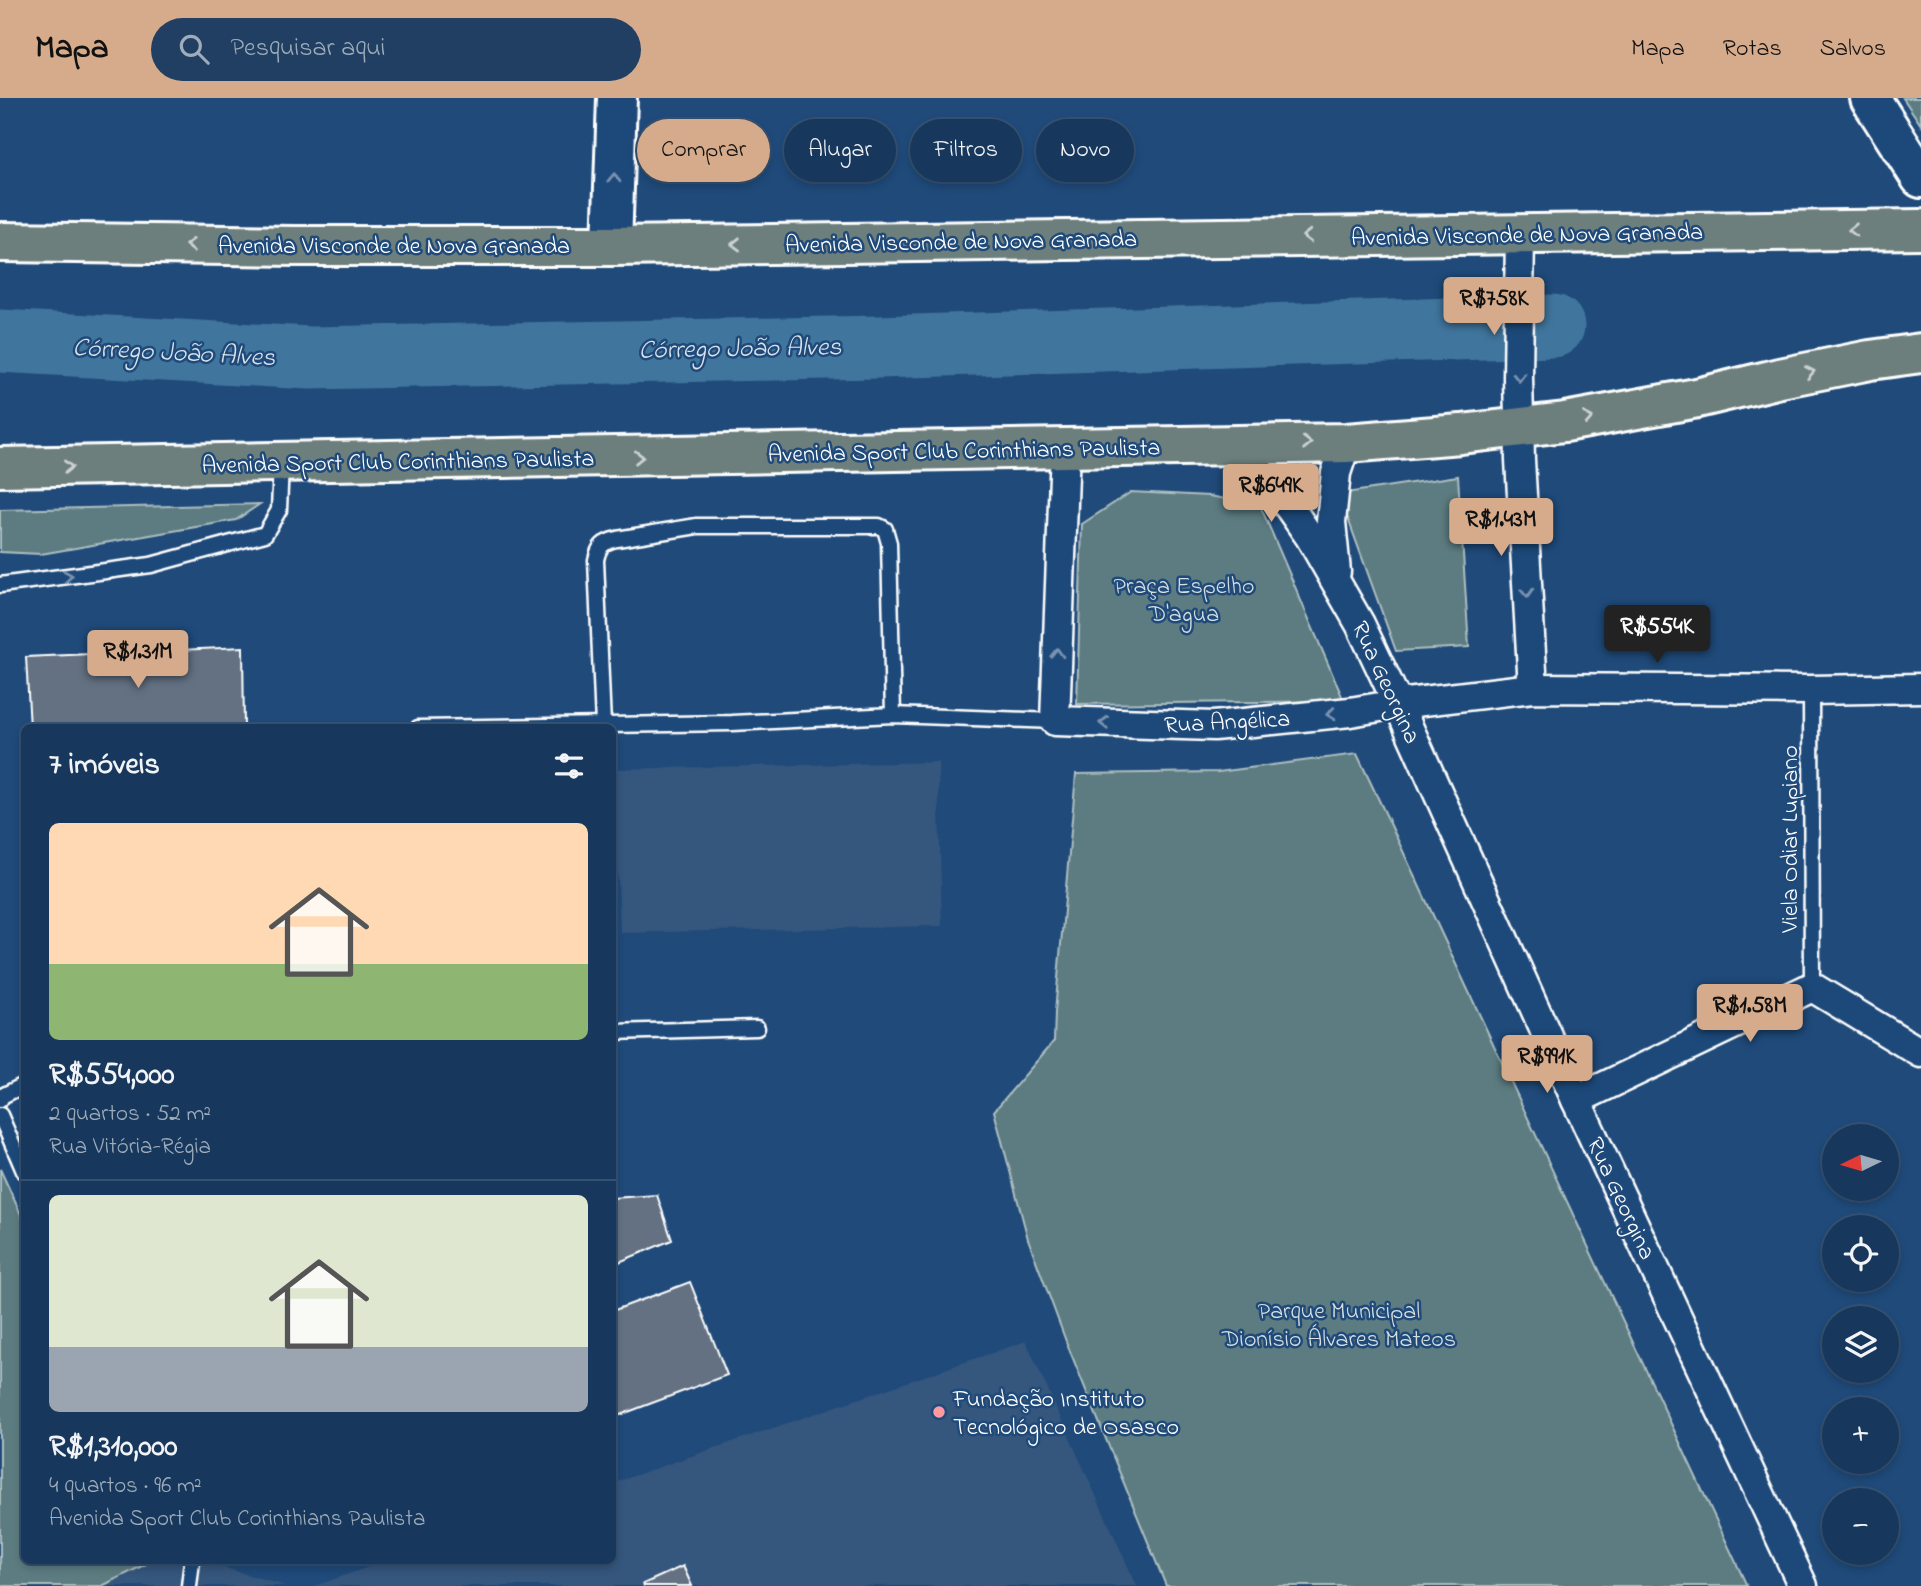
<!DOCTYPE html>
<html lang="pt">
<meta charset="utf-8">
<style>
:root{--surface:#17385c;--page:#203f62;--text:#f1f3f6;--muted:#9eacbb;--line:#365272;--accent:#d6ab8b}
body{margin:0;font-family:"Indie Flower",sans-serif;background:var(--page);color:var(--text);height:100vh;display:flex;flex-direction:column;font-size:26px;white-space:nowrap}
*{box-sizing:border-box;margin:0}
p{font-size:23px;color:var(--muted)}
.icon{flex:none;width:38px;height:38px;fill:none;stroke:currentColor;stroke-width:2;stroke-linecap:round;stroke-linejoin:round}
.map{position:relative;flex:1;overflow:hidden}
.side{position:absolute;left:21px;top:626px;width:595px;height:840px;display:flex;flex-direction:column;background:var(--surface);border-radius:10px;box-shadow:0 4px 10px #0003,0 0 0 2px var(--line)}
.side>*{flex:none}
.top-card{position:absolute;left:637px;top:21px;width:665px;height:63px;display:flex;gap:14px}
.needle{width:46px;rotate:265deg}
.fabs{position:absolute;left:1822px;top:1026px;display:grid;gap:14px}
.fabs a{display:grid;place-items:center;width:77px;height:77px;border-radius:50%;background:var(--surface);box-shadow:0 4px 10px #0003,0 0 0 2px var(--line);font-size:35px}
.price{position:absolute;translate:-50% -60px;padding:0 16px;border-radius:7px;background:var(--accent);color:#111;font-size:23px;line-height:46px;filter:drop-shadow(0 2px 4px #0008)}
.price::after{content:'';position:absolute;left:50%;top:42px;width:21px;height:16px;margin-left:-10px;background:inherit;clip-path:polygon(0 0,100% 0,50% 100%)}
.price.selected{background:#222;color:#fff}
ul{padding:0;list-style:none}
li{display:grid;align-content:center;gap:14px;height:371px;padding:0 28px}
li+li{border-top:2px solid var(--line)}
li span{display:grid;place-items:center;height:217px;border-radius:10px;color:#555}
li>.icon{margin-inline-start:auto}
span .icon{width:126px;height:126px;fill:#fffc;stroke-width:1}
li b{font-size:30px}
h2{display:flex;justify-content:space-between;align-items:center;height:84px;padding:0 28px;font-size:30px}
.pill{padding:0 24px;border-radius:32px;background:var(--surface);box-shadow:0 4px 10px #0003,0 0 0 2px var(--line);font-size:24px;line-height:63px}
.pill.selected{background:var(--accent);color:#111}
header{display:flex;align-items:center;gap:42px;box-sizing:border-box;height:98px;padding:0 35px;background:var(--accent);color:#111}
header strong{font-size:33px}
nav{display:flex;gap:38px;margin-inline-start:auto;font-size:24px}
.search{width:490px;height:63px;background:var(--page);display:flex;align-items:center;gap:18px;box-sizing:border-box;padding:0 24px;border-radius:38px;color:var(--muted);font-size:26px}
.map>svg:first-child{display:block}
</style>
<header>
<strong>Mapa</strong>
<div class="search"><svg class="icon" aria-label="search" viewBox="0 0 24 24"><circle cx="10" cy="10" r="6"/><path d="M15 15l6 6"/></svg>Pesquisar aqui</div>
<nav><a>Mapa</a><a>Rotas</a><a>Salvos</a></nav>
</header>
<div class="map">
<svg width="1921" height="1488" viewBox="0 0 1921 1488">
<rect width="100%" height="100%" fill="#1f4a7a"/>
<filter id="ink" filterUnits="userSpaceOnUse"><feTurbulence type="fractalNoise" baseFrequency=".0143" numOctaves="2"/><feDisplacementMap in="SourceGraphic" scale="14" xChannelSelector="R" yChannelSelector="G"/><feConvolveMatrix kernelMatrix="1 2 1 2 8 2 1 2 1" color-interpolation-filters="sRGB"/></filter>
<g filter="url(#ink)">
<!-- built -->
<g fill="#34567d">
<path d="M938,664l4,164 -322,7 -6,-164z"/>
<path d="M1026,1243l111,245h-823l72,-25h226l1,-78z"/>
<path d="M152,1463h50l84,25h-184z"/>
</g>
<!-- green -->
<g fill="#5c7c81" stroke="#aebec0" stroke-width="2">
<path d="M1903,0h18v27z"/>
<path d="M1458,378l11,171 -73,4 -57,-157z"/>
<path d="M1131,394l78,4 51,9 84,196 -267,3 5,-180z"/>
<path d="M260,406l-24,16 -195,34 -41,-2v-42z"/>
<path d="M1357,656l30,63 360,769h-581l-99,-242 -39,-105 -34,-128 60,-70 1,-29 21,-238 142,-2z"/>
<path d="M0,1071l24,52v340h128l-50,25h-102z"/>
</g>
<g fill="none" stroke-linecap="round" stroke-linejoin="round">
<!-- river -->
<path stroke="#40759d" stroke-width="63" d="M0,243l310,17 568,-11 675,-21"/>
</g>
<!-- building -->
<g fill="#647183" stroke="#fff" stroke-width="2">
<path d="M243,549l1,81h-214l-4,-71z"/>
<path d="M657,1097l15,45 -60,25v-67z"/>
<path d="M690,1184l37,93 -115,43v-107z"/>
<path d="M683,1468l9,20h-48l-1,-2z"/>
</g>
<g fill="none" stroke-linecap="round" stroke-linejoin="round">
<!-- lane casing -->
<g stroke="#fff" stroke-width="19">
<g id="lane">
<path d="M0,487l151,-20 114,-31 14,-24 2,-47"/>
<path d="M1811,592l1,297"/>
<path d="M603,627l-7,-165c3,-14 7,-18 21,-21l80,-13h182l6,3 4,14 4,172"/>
<path d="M418,630l314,-5 161,-8 162,6"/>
<path d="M612,934l145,-4"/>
<path d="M0,1002l2,-4 22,-11"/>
<path d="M0,1017l24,56"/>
<path d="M189,1488l3,-25"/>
</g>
</g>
<!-- street casing -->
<g stroke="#fff" stroke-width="33">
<g id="street">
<path d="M1520,136l-2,144 2,82 13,228"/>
<path d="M1236,346l53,63 21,30 50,87 38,80 178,396 227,486"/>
<path d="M1065,350l-10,273 159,5 136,-14 48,-8 135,-16 278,2 110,-2"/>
<path d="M1336,474l-5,-50 5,-49 10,-30"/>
<path d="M1576,1002l236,-113 109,66"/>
</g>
</g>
<!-- secondary casing -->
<g stroke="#fff" stroke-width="44">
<g id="secondary">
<path d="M1870,0l51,80"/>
<path d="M612,148l5,-148"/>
</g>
</g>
<!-- primary casing -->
<g stroke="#fff" stroke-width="44">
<g id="primary">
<path d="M0,144l294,4h318l1309,-17"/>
<path d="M0,369l1346,-24 115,-9 104,-12 132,-24 83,-20 90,-18 51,-7"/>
</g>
</g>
<!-- lane -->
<use href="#lane" stroke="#1f4a7a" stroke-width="14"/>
<!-- street -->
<use href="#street" stroke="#1f4a7a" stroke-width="28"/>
<!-- secondary -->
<use href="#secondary" stroke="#1f4a7a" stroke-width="38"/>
<!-- primary -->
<use href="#primary" stroke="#6c7f7c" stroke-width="38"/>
</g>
<!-- one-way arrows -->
<defs><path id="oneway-chevron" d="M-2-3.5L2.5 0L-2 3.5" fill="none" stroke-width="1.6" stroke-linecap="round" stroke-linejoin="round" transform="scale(1.75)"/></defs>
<g stroke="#7992af">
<use href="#oneway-chevron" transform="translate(614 80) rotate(-88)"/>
<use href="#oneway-chevron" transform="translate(1519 279) rotate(89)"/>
<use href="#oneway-chevron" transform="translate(68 478) rotate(-8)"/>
<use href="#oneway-chevron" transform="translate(1527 495) rotate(87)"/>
<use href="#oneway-chevron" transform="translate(1057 555) rotate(-88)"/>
<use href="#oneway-chevron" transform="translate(1331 616) rotate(174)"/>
<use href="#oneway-chevron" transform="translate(1104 625) rotate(-178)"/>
</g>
<g stroke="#ccd2d1">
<use href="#oneway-chevron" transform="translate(1853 132) rotate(179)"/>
<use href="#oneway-chevron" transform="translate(1307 138) rotate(179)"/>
<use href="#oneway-chevron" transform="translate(736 146) rotate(179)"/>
<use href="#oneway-chevron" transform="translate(190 147) rotate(-179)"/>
<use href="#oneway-chevron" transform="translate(1810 274) rotate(-11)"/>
<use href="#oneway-chevron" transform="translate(1588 320) rotate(-10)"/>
<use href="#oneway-chevron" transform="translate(1307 345) rotate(-1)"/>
<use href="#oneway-chevron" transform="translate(639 359) rotate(-1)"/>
<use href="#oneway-chevron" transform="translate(68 369) rotate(-1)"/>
</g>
</g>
<!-- markers -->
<circle fill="#ff9aa2" stroke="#1f4a7a" stroke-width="2.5" cx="939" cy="1314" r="7"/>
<g text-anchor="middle" stroke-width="5" stroke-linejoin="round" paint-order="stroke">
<!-- street labels -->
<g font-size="24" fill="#fff" stroke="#1f4a7a">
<text transform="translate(1527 136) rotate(-1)" y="8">Avenida Visconde de Nova Granada</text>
<text transform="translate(961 143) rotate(-1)" y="8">Avenida Visconde de Nova Granada</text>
<text x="394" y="155">Avenida Visconde de Nova Granada</text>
<text transform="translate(964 352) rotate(-1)" y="8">Avenida Sport Club Corinthians Paulista</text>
<text transform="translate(398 363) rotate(-1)" y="8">Avenida Sport Club Corinthians Paulista</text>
<text transform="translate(1387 584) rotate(65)" y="8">Rua Georgina</text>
<text transform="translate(1227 623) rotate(-3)" y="8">Rua Angélica</text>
<text transform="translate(1789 741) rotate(-90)" y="8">Viela Odiar Lupiano</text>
<text transform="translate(1622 1100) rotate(65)" y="8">Rua Georgina</text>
</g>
<!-- park labels -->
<g font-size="24" fill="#d6dee0" stroke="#1f4a7a">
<text x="1184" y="495">Praça Espelho<tspan x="1184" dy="28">D'agua</tspan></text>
<text x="1339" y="1220">Parque Municipal<tspan x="1339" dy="28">Dionísio Álvares Mateos</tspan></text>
</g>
<!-- poi labels -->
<g font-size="24" fill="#fff" stroke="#1f4a7a" text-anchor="start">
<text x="953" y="1308">Fundação Instituto<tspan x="953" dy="28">Tecnológico de Osasco</tspan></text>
</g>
<!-- water labels -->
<g font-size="26" font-style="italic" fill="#d9e3eb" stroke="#1f4a7a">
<text transform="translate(740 249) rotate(-1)" y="9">Córrego João Alves</text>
<text transform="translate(174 253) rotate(3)" y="9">Córrego João Alves</text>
</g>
</g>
</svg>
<div class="fabs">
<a><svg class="needle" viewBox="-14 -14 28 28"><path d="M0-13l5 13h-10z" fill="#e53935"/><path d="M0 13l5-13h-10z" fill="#9eacbb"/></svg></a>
<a><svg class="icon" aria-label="locate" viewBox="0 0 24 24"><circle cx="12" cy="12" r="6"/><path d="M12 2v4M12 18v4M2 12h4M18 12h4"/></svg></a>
<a><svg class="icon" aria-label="layers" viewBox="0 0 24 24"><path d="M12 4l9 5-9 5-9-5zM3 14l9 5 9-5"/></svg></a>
<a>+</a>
<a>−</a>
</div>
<b class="price" style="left:1494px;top:239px">R$758K</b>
<b class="price" style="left:1271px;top:426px">R$649K</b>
<b class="price" style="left:1501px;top:460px">R$1.43M</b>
<b class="price selected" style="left:1657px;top:567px">R$554K</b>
<b class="price" style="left:138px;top:592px">R$1.31M</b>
<b class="price" style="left:1750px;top:946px">R$1.58M</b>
<b class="price" style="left:1547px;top:997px">R$991K</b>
<div class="top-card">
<a class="pill selected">Comprar</a>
<a class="pill">Alugar</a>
<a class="pill">Filtros</a>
<a class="pill">Novo</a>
</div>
<section class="side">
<h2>7 imóveis<svg class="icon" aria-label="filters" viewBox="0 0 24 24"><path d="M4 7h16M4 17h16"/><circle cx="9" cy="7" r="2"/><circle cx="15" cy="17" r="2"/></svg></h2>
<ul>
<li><span style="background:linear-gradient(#ffd9b3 65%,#8fb573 0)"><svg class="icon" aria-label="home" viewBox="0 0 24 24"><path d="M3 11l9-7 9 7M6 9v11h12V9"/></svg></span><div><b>R$554,000</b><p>2 quartos · 52 m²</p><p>Rua Vitória-Régia</p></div></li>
<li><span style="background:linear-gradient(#dfe7d0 70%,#9aa5b1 0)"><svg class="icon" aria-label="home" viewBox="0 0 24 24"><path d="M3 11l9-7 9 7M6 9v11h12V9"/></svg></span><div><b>R$1,310,000</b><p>4 quartos · 96 m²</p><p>Avenida Sport Club Corinthians Paulista</p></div></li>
</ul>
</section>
</div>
